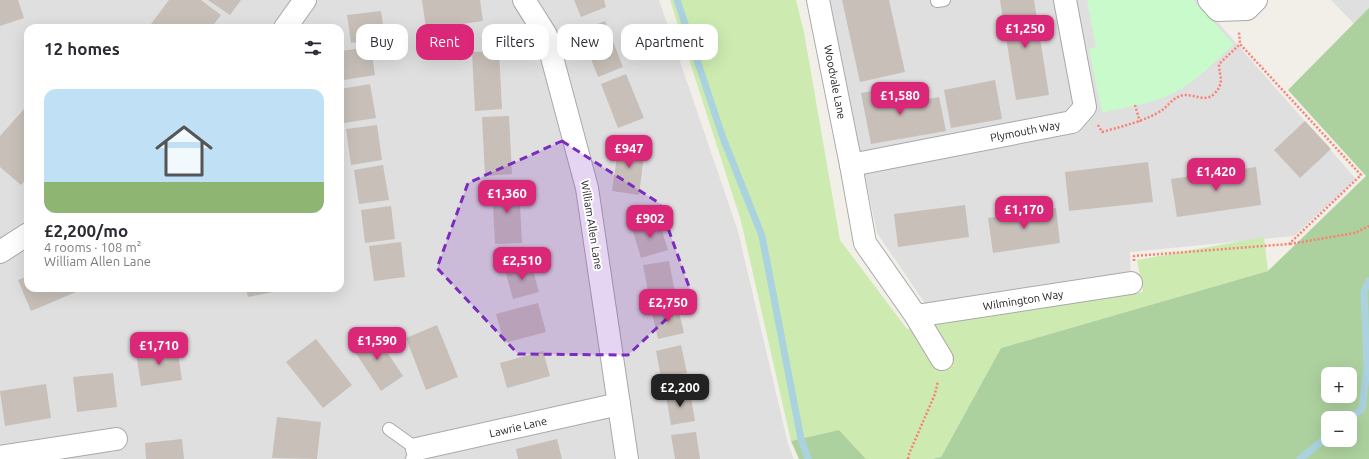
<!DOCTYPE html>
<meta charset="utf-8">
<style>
:root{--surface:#fff;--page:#f2f2f3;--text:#2b2b33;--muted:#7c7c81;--line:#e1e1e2;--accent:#db2777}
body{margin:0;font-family:Ubuntu,sans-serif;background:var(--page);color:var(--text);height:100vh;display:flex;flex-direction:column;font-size:15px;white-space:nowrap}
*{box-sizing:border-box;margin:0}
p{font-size:13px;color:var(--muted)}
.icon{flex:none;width:22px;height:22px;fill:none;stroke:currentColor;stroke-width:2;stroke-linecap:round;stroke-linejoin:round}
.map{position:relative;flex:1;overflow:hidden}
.drawer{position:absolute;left:24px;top:24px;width:320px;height:268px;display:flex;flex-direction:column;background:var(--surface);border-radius:12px;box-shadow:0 4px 16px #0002}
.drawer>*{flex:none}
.guide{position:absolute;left:356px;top:24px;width:380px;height:36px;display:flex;gap:8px}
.tools{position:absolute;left:1321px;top:367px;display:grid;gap:8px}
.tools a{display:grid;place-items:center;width:36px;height:36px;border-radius:8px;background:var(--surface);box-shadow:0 4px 16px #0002;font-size:20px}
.price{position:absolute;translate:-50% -34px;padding:0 9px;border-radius:8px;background:var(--accent);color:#fff;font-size:13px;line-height:26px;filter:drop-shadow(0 1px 2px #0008)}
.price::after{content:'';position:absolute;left:50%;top:24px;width:12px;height:9px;margin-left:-6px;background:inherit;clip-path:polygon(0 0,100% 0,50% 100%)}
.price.active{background:#222;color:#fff}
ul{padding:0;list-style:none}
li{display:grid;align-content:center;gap:8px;height:212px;padding:0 20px}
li+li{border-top:1px solid var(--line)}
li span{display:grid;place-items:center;height:124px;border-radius:12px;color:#555}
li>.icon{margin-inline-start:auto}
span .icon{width:72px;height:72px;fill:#fffc;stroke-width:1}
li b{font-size:17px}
h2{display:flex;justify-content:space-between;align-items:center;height:48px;padding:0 20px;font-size:17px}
.chip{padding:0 14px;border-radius:12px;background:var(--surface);box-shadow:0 4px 16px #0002;font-size:14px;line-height:36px}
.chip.active{background:var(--accent);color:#fff}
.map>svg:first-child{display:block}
</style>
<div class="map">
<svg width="1369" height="459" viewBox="0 0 1369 459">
<rect width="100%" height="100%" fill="#f2efe9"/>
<!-- residential -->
<g fill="#e0dfdf" fill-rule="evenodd">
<path d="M0,0h659l79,231 50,213 6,15h-794zM28,28h312v260h-312z"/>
<path d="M828,0h405l-19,18 142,161 -62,57 -164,16 1,31 -196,35 -58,-85z"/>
<path d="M1331,0h38v26l-6,7z"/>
</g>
<!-- grass -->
<path fill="#cdebb0" d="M670,0h126l8,32 36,208 67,89 236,-37 -6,-32 127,-23 4,34 -267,77 -60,109 -9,2h-66l-27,-29 -48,11 -50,-220z"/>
<!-- forest -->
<g fill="#add19e" fill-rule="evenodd">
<path d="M1369,8v451h-437l9,-2 60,-109 267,-77 98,-95 -78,-86zM1328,374h22v22h-22zM1328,418h22v22h-22z"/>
<path d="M839,430l27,29h-67l-8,-18z"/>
</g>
<!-- park -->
<path fill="#c8facc" d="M1087,0h106l41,44c-19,17 -37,37 -60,49 -21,11 -50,14 -72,20l-13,-64 7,-2z"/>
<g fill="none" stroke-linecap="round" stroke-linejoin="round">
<!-- stream -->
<g stroke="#aad3df" stroke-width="7">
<path d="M677,0l46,138 39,98 39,203 7,20"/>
<path d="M1350,419l12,-10 5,-42 -3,-76 5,-10"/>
<path d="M1300,459l28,-23"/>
</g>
</g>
<!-- building -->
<g fill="#c7bfb8">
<path d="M0,0h18l6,18 -24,8z"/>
<path d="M169,0h32l20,15 -10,13h-63z"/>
<path d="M208,0h33l-11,15z"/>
<path d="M422,0h58l3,21 -57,8z"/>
<path d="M574,0h30l2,7 -25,10z"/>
<path d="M842,0h47l16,72 -45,10z"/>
<path d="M1000,0h34l15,95 -33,5z"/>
<path d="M381,11l4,27 -34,5 -4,-28z"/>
<path d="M605,21l18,46 -25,10 -18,-46z"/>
<path d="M371,47l4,28 -31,5 -4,-29z"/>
<path d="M499,51l3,58 -27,2 -3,-59z"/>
<path d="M626,74l18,44 -26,10 -17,-44z"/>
<path d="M995,80l7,39 -51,9 -7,-38z"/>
<path d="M370,84l6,34 -32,5 -4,-25v-9z"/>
<path d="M899,86l3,18 37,-7 7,34 -75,13 -10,-51z"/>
<path d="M25,108l3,3v66l-7,8 -21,-18v-31z"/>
<path d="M509,116l3,58 -27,2 -3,-59z"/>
<path d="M1305,121l26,28 -31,29 -26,-28z"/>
<path d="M377,125l5,35 -31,5 -5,-36z"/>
<path d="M619,144l26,3 -6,48 -27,-4z"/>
<path d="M1148,162l5,40 -84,9 -4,-39z"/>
<path d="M383,165l6,35 -30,4 -5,-34z"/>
<path d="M1256,167l5,38 -84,12 -6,-38z"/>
<path d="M519,184l3,59 -27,1 -3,-58z"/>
<path d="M965,205l4,32 -71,10 -4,-33z"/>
<path d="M391,206l4,33 -30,4 -4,-33z"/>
<path d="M1056,208l4,35 -67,10 -5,-35z"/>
<path d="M659,221l9,29 -27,8 -9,-30z"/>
<path d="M401,242l4,35 -31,4 -5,-35z"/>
<path d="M669,261l6,31 -26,5 -6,-32z"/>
<path d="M531,263l8,29 -26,7 -8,-29z"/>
<path d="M28,276v12h46l2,4 -45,19 -13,-31z"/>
<path d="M246,288h31l1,3 -30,6z"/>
<path d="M538,303l8,29 -42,11 -8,-29z"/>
<path d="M678,308l6,25 -26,6 -6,-26z"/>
<path d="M437,325l21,52 -32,13 -20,-52z"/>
<path d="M373,331l30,45 -22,15 -30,-45z"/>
<path d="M316,339l36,46 -29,23 -37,-46z"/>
<path d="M681,345l6,28 -26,5 -5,-27z"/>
<path d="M177,346l5,34 -41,6 -5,-34z"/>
<path d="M543,351l7,25 -43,12 -7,-25z"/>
<path d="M113,373l4,34 -40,5 -4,-35z"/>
<path d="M46,384l5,34 -46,8 -5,-35z"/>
<path d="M690,392l5,29 -24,4 -5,-29z"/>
<path d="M277,417l44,5 -4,37 -45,-1z"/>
<path d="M696,432l4,27h-25l-4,-24z"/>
<path d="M182,439l2,20h-38l-1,-16z"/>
<path d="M557,439l5,20h-44l-2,-10z"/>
</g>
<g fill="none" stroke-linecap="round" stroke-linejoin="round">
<!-- service casing -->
<g stroke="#a9a9a9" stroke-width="14">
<g id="service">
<path d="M937,1l7,-1"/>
<path d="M389,429l28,20 -5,10"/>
</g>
</g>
<!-- minor casing -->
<g stroke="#a9a9a9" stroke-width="24">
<g id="minor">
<path d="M524,0l22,35 41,153 40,271"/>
<path d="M818,0l33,165 14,78 51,73 215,-33"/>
<path d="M1209,0l9,10 29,-1 9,-9"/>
<path d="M851,165l221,-43 13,-15 -20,-107"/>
<path d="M916,316l26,43"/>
<path d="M417,449l202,-45"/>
<path d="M0,457l116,-18"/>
</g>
</g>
<!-- tertiary casing -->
<g stroke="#a9a9a9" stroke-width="24">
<g id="tertiary">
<path d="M285,28l20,-28"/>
<path d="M0,252l28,-18"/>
</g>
</g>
<!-- path -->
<g stroke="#fa8072" stroke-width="2.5" stroke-dasharray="2 2" stroke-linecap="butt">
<path d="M1135,105l5,17"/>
<path d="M1098,125l4,7c21,-6 40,-10 59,-21 6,-4 10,-11 17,-14 12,-7 27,8 37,-4 10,-11 4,-17 4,-29l21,-20"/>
<path d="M1290,244l65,-11 14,-7"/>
<path d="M1134,261v-5l155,-12 72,-69 -121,-131 -1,-12"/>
<path d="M908,459l1,-5 26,-60 3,-13"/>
</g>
<!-- service -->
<use href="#service" stroke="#fff" stroke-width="12"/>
<!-- minor -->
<use href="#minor" stroke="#fff" stroke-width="22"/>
<!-- tertiary -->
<use href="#tertiary" stroke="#fff" stroke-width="22"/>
</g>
<!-- marked area -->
<path fill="#7b2cbf" fill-opacity="0.2" stroke="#7b2cbf" stroke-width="3" stroke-dasharray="8 5" stroke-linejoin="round" d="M562,141l97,62 33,92 -64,60 -110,-1 -81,-86 31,-85z"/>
<g text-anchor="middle" stroke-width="4" stroke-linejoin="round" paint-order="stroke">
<!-- street labels -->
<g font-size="11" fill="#222" stroke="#fff">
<text transform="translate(835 82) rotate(79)" y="4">Woodvale Lane</text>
<text transform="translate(1025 131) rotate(-11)" y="4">Plymouth Way</text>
<text transform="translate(592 225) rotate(81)" y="4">William Allen Lane</text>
<text transform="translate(1023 300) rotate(-9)" y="4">Wilmington Way</text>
<text transform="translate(518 427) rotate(-13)" y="4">Lawrie Lane</text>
</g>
</g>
</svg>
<div class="tools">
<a>+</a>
<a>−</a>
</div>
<b class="price" style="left:1025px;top:49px">£1,250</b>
<b class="price" style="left:900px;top:116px">£1,580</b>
<b class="price" style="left:629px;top:169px">£947</b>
<b class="price" style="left:1216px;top:192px">£1,420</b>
<b class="price" style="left:507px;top:214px">£1,360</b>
<b class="price" style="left:1024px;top:230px">£1,170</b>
<b class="price" style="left:650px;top:239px">£902</b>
<b class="price" style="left:522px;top:281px">£2,510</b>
<b class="price" style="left:668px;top:323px">£2,750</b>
<b class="price" style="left:377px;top:361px">£1,590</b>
<b class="price" style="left:159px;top:366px">£1,710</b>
<b class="price active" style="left:680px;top:408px">£2,200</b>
<div class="guide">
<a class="chip">Buy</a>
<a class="chip active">Rent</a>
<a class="chip">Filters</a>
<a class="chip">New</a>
<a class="chip">Apartment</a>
</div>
<section class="drawer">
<h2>12 homes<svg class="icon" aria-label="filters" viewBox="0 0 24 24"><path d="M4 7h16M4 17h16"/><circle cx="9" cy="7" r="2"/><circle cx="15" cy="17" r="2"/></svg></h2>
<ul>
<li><span style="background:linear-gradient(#bfe0f5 75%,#8fb573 0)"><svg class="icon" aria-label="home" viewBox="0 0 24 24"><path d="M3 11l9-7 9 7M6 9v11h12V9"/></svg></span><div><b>£2,200/mo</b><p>4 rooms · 108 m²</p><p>William Allen Lane</p></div></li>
</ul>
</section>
</div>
